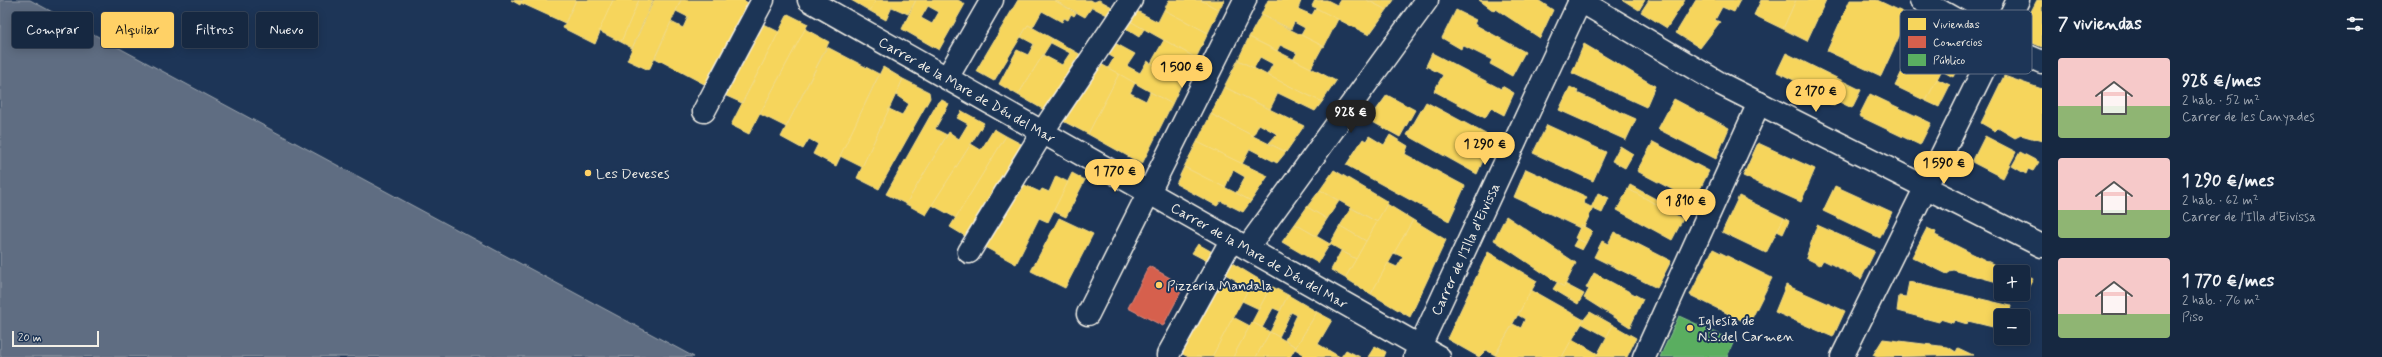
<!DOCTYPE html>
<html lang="es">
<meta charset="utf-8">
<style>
:root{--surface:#162841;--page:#1f3048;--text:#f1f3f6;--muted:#9ea6b1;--line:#35445a;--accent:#ffd166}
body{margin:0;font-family:Mynerve,sans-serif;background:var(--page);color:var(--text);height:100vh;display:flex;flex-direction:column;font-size:15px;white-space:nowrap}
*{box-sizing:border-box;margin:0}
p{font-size:13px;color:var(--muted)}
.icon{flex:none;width:22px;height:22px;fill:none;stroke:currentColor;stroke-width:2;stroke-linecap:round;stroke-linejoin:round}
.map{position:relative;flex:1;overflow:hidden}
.sheet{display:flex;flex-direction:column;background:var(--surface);width:340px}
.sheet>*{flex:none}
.top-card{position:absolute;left:12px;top:12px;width:380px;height:36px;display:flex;gap:8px}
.controls{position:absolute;left:1994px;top:265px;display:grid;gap:8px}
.controls a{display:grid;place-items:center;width:36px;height:36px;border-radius:4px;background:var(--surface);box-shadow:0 2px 10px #0003,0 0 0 1px var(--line);font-size:20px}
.scale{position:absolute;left:12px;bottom:10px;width:87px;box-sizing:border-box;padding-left:4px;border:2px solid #f4f1e8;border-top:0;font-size:11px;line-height:14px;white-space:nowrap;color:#f4f1e8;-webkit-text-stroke:3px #1d3557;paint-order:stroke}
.price{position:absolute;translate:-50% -34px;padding:0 9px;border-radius:14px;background:var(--accent);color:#111;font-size:13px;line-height:26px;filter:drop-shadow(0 1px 2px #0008)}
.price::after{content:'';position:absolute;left:50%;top:24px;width:12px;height:9px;margin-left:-6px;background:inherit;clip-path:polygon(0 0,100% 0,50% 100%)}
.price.current{background:#222;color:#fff}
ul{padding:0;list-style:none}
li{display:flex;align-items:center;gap:12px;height:100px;padding:0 16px}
li span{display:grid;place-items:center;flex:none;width:112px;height:80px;border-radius:4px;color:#555}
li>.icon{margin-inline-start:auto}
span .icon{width:48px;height:48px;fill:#fffc;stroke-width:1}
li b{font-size:17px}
h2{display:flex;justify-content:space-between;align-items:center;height:48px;padding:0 16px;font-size:17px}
.tag{padding:0 14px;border-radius:4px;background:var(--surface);box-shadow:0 2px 10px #0003,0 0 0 1px var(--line);font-size:14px;line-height:36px}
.tag.current{background:var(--accent);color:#111}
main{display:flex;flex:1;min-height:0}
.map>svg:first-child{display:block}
</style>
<main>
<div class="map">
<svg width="2042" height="357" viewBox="0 0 2042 357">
<rect width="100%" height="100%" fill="#1d3557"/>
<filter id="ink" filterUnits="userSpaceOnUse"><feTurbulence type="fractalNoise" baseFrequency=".025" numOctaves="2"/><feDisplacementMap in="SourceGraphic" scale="8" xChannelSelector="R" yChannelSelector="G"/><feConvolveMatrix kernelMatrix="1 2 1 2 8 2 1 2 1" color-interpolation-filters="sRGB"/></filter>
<g filter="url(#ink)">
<!-- water -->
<path fill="#5e6d82" stroke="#9aa2ab" d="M0,0h30l664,357h-694z"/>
<!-- homes -->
<g fill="#f6d55c" stroke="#f5dd86" fill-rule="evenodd">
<path d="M511,0h11l-2,5z"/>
<path d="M522,0h54l-11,23 -44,-20z"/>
<path d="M576,0h37l-18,44 -32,-16z"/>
<path d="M613,0h26l-18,42 -22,-11z"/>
<path d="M639,0h14l-21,48 -11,-6z"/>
<path d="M654,0h27l-32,70 -22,-10z"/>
<path d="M681,0h62l7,4 -42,82 -53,-28 16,-36 12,6 5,-11 -12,-6z"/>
<path d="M851,0h25l-6,11z"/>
<path d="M876,0h40l-8,14 -16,-7 -6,13 -16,-9z"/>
<path d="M916,0h42l7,4 -26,46 -37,-21zM928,6l11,6 -7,12 -11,-6z"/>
<path d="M1018,0h36l22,13 -2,3 -3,-2 -3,6 -4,-2 -2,4 -20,-11 -9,16 -5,-2 -34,56 -18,-10z"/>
<path d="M1054,0h37l3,2 5,-2 15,8 -5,8 -17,-9 -7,10z"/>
<path d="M1169,0h32l18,10 -11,23 -44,-23z"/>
<path d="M1201,0h23l-5,10z"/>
<path d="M1268,0h31l2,1 -3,8 14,6 4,-7 22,11 -14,28 -23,-12 4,-7 -11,-6 -3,7 -30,-14z"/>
<path d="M1315,0h12l10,5 3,-5h27l20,10 -18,25 -57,-29z"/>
<path d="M1367,0h27l-7,10z"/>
<path d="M1479,0h59l15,10 -13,28 -44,-29 -2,2z"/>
<path d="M1623,0h22l-6,10z"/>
<path d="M1649,0h36l-18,28 -26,-16z"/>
<path d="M1696,0h44l-6,12 -12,-5 -7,13 5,2 -20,26 -24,-15z"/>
<path d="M1761,0h35l-13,29 -29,-14z"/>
<path d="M1796,0h30l-19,41 -24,-12z"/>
<path d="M1850,0h27l32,15 -28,61 -54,-25z"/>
<path d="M2037,0h5v47l-24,-10z"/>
<path d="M1135,10l23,12 6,-12 44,23 -12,25 -68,-38z"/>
<path d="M1456,10l20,10 -2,4 51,28 -13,24 -22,-12 2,-4 -30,-15 -1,4 -19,-11z"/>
<path d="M788,14l20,10 -59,110 -18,-9z"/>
<path d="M1261,15l62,31 -12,22 -18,-8 4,-7 -17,-8 -3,6 -28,-14z"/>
<path d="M1128,20l16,9 -5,8 -16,-10z"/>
<path d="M759,22l20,10 -37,71 -20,-9z"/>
<path d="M1028,25l25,14 -35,56 -19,-11 18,-34 11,5 6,-11 -13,-7z"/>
<path d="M805,29l24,13 -43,85 -26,-13z"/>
<path d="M1920,34l32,16 -26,51 -31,-15z"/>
<path d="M1249,37l62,31 25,13 -14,21 -55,-27 6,-11 -13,-7 -6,11 -16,-8z"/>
<path d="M1053,39l30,17 -37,55 -28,-16 25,-40 19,10 8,-12 -19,-10z"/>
<path d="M1164,40l32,18 -13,23 -32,-18z"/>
<path d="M1113,42l22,12 -8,12 13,7 7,-12 36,20 -11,23 -64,-36 6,-10 -8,-5z"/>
<path d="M1584,44l71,42 -9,21 -74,-34z"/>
<path d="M827,47l52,27 -43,92 -23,-12 5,-10 -9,-5 -6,10 -22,-12z"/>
<path d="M1952,50l12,6 -11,21 -11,-6z"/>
<path d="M1432,53l69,36 1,-3 12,7 -10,22 -13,-7 -6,10 -51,-27 9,-16 -17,-9z"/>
<path d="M1786,53l75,37 -9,18 -75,-36z"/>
<path d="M1238,60l29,15 55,27 -7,9 -37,-18 -8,16 -46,-22z"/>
<path d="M1099,63l20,11 -31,60 -27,-14z"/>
<path d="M883,67l20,12 -41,88 -22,-11z"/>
<path d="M1119,74l16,9 -5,10 16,8 4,-9 22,12 -30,60 -54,-30z"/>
<path d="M2004,76l38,13v52l-21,-6 -6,3 -17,-10 -3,3 -14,-8z"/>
<path d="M903,79l26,13 1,6 -51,91 -22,-11 32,-69 13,6 7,-11 -13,-9z"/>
<path d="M1937,79l13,6 -11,22 -13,-6z"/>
<path d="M1794,80l43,21 -3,5 -43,-21z"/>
<path d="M1224,87l80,39 -18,26 -17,-9 8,-9 -18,-10 -6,12 -42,-22z"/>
<path d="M1570,87l8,4 -1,2 59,26 -10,21 -67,-30z"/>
<path d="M1870,94l61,29 -11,22 -61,-29z"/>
<path d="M1387,95l28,15 -15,27 -31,-17z"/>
<path d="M1674,99l55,29 -13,31 -58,-30z"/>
<path d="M942,100l7,4 -14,25 12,6 -41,69 -20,-10 52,-92z"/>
<path d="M1426,102l67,36 -16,36 -70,-39z"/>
<path d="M962,111l22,12 -58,92 -20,-11 43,-72 10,7 9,-15 -11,-6z"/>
<path d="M1211,114l42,22 33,16 -9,11 -27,-14 -8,15 -45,-22z"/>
<path d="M1547,125l59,27 -13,29 -60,-28z"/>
<path d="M994,129l12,7 -50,82 -24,-13 39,-61 10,6z"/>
<path d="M1390,135l18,11 -3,8 60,32 -16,35 -103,-56 17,-26 3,2 3,-5 15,9z"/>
<path d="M1006,136l19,10 -55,93 -20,-12z"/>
<path d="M1985,136l31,16 -13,26 -31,-16z"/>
<path d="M1197,142l71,34 -17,25 -15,-8 9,-16 -12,-7 -8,18 -41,-21z"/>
<path d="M1653,142l56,29 -15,30 -57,-30z"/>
<path d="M1758,143l57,26 -14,33 -58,-26z"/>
<path d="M1620,146l13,8 -8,14 -13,-7z"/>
<path d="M2020,152l19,10 -6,9 -5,-2 -2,5 -14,-8z"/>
<path d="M1184,167l52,26 15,8 -8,11 -22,-11 -4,5 -41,-22z"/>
<path d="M1526,169l61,28 -4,6 10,5 -9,19 -3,-2 -1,3 -66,-31z"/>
<path d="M1334,170l54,32 -11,20 -57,-32z"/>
<path d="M1072,173l13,7 -19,37 -13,-6z"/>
<path d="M1056,176l12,6 -20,40 -9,-4 -23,46 -35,-19 37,-63 22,10 2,-3 7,3z"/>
<path d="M1630,185l33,18 -2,4 -33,-18z"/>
<path d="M1835,186l57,26 -12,26 -57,-27z"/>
<path d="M1628,189l55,30 -11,21 -55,-30z"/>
<path d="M1320,190l19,11 -12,18 -20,-12z"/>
<path d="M1598,193l11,5 -7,15 -11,-5z"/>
<path d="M1739,196l45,22 -18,35 -44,-21z"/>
<path d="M1387,204l26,16 -42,74 -26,-16z"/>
<path d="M1307,207l20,12 -11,17 -21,-12z"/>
<path d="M1351,208l26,14 -11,19 -26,-15z"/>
<path d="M1506,216l70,47 -12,24 -70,-47z"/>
<path d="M1059,218l34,16 -28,54 -34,-17z"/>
<path d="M1784,218l5,3 -6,13 -6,-3z"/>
<path d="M1413,220l33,20 -36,77 -39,-23 17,-31 9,4 6,-10 -9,-4z"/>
<path d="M1295,224l35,20 -12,19 -36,-21z"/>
<path d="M1581,225l11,6 -6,12 -11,-5z"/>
<path d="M1817,225l58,26 -14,28 -38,-19 -3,5 -14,-7z"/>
<path d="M1340,226l26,15 -10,18 -26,-15z"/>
<path d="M1927,228l9,4 -1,3 74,37h-8v11l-48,-13 -6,4 -35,-17z"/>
<path d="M1614,232l57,29 -14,27 -63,-31 8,-16 6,3z"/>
<path d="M1577,239l9,4 -4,7 -9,-4z"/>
<path d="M1198,244l16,9 -5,9 -17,-9z"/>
<path d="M1713,249l59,29 -23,46 -59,-29z"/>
<path d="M1341,251l15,8 -11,19 -14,-8z"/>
<path d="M1488,252l49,29 -42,74 -9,-5 -7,7 -32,-18z"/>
<path d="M1232,263l23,14 -43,80h-23l-9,-4 40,-73 12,7 4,-7 -11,-6z"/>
<path d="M1594,273l49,26 -13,28 -46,-29 5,-9 -3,-1z"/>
<path d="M2023,273l10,6 -7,13 -3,-1z"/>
<path d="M1255,277l16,9 -12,23 -17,-8z"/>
<path d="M1909,282l102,24 -2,10h-8v13l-33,-8 -1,3 -13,-4 -1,3 -13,-4 -1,3 -42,-11 2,-15 7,1z"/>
<path d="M1557,283l7,4 1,-3 19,10 -6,10 -25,-15z"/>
<path d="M1786,285l59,26 -12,26 -58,-25z"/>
<path d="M1271,286l17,9 -8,16 -7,-3 -11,20 -10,-6z"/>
<path d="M1531,290l53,30 -22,37h-64l-3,-2 18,-31 8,4 4,-9 -7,-4z"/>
<path d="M1288,295l29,17 -21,35 -11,-7 12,-25 -6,-3 -12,25 -9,-5z"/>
<path d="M1317,312l15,8 -14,24 22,13h-39l2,-3 -8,-5z"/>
<path d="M1590,312l23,13 -6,12 -26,-14z"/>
<path d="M1233,317l17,9 -17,31h-21z"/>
<path d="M1252,322l18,10 -14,25h-23z"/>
<path d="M1613,325l23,13 -9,19h-31z"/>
<path d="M1270,332l26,15 -6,10h-34z"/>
<path d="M1572,339l26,15 -2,3h-34z"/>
<path d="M1883,339l65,8 8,5 2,-4 15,7 -96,2 -4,-2z"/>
<path d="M1375,346l11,6 -2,5h-16z"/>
<path d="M1346,350l14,7h-19z"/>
</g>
<!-- shops -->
<path fill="#d6604d" stroke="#df8c7c" d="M1149,266l35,20 -21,40 -35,-18z"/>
<!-- public -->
<path fill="#5aae61" stroke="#88c28a" d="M1679,316l55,25 -7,16h-67z"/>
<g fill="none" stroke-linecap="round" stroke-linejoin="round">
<!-- street casing -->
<g stroke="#f4f1e8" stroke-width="25">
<g id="street">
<path id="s1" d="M809,0l630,357"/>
<path d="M1579,0l142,84 321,162"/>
<path d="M1921,0l76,43 45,19"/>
<path d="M947,78l45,-78"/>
<path d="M704,111l59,-111"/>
<path d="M1247,248l180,-248"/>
<path d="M969,252l80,-130 82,-122"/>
<path d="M1088,314l157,-314"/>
<path d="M1168,355l64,-116"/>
<path id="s2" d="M1415,357l165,-356"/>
<path d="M1644,357l115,-254"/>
<path d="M1842,357l176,-357"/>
</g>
</g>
<!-- street -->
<use href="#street" stroke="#1d3557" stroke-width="22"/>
</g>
</g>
<!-- markers -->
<g fill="#ffd166" stroke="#1d3557" stroke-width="1.5">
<circle cx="588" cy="173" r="4"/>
<circle cx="1159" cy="285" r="4"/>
<circle cx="1690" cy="328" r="4"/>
</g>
<g text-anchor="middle" stroke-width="4" stroke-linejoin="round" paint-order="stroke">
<!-- street labels -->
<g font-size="14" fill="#f4f1e8" stroke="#1d3557">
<text dy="5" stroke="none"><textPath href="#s1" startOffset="182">Carrer de la Mare de Déu del Mar</textPath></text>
<text dy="5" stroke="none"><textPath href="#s2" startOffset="119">Carrer de l'Illa d'Eivissa</textPath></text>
<text dy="5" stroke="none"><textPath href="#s1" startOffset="518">Carrer de la Mare de Déu del Mar</textPath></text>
</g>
<!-- poi labels -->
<g font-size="14" fill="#f4f1e8" stroke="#1d3557" text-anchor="start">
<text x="596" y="178">Les Deveses</text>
<text x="1167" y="290">Pizzeria Mandala</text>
<text x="1698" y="325">Iglesia de<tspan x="1698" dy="16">N.S.del Carmen</tspan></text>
</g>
</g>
<!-- legend -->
<rect x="1900" y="10" width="132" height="64" rx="6" fill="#1d3557" stroke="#5e6d82" stroke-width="1"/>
<rect x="1908" y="18" width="18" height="12" fill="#f6d55c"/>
<rect x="1908" y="36" width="18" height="12" fill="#d6604d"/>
<rect x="1908" y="54" width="18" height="12" fill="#5aae61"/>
<g font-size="11" fill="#f4f1e8">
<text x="1933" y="28">Viviendas</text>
<text x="1933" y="46">Comercios</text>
<text x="1933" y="64">Público</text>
</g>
</svg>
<div class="controls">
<a>+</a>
<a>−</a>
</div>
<div class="scale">20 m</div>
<b class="price" style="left:1182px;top:89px">1 500 €</b>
<b class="price" style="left:1816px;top:113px">2 170 €</b>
<b class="price current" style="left:1351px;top:134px">928 €</b>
<b class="price" style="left:1485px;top:166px">1 290 €</b>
<b class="price" style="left:1944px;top:185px">1 590 €</b>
<b class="price" style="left:1115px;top:193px">1 770 €</b>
<b class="price" style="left:1686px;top:223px">1 810 €</b>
<div class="top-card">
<a class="tag">Comprar</a>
<a class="tag current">Alquilar</a>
<a class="tag">Filtros</a>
<a class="tag">Nuevo</a>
</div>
</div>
<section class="sheet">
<h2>7 viviendas<svg class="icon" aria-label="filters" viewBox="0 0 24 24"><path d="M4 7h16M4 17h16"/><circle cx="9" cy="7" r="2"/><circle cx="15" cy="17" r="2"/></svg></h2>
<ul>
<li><span style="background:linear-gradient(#f6c9c9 60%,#8fb573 0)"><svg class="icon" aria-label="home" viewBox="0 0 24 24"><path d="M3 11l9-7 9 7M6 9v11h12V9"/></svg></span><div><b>928 €/mes</b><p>2 hab. · 52 m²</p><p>Carrer de les Canyades</p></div></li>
<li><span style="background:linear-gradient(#f6c9c9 65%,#8fb573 0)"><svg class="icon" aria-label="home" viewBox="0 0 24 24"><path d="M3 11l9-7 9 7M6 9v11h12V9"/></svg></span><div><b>1 290 €/mes</b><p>2 hab. · 62 m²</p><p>Carrer de l'Illa d'Eivissa</p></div></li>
<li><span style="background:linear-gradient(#f6c9c9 70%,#8fb573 0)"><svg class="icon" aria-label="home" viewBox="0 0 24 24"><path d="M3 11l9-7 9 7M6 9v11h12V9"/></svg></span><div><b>1 770 €/mes</b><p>2 hab. · 76 m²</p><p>Piso</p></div></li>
</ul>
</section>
</main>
